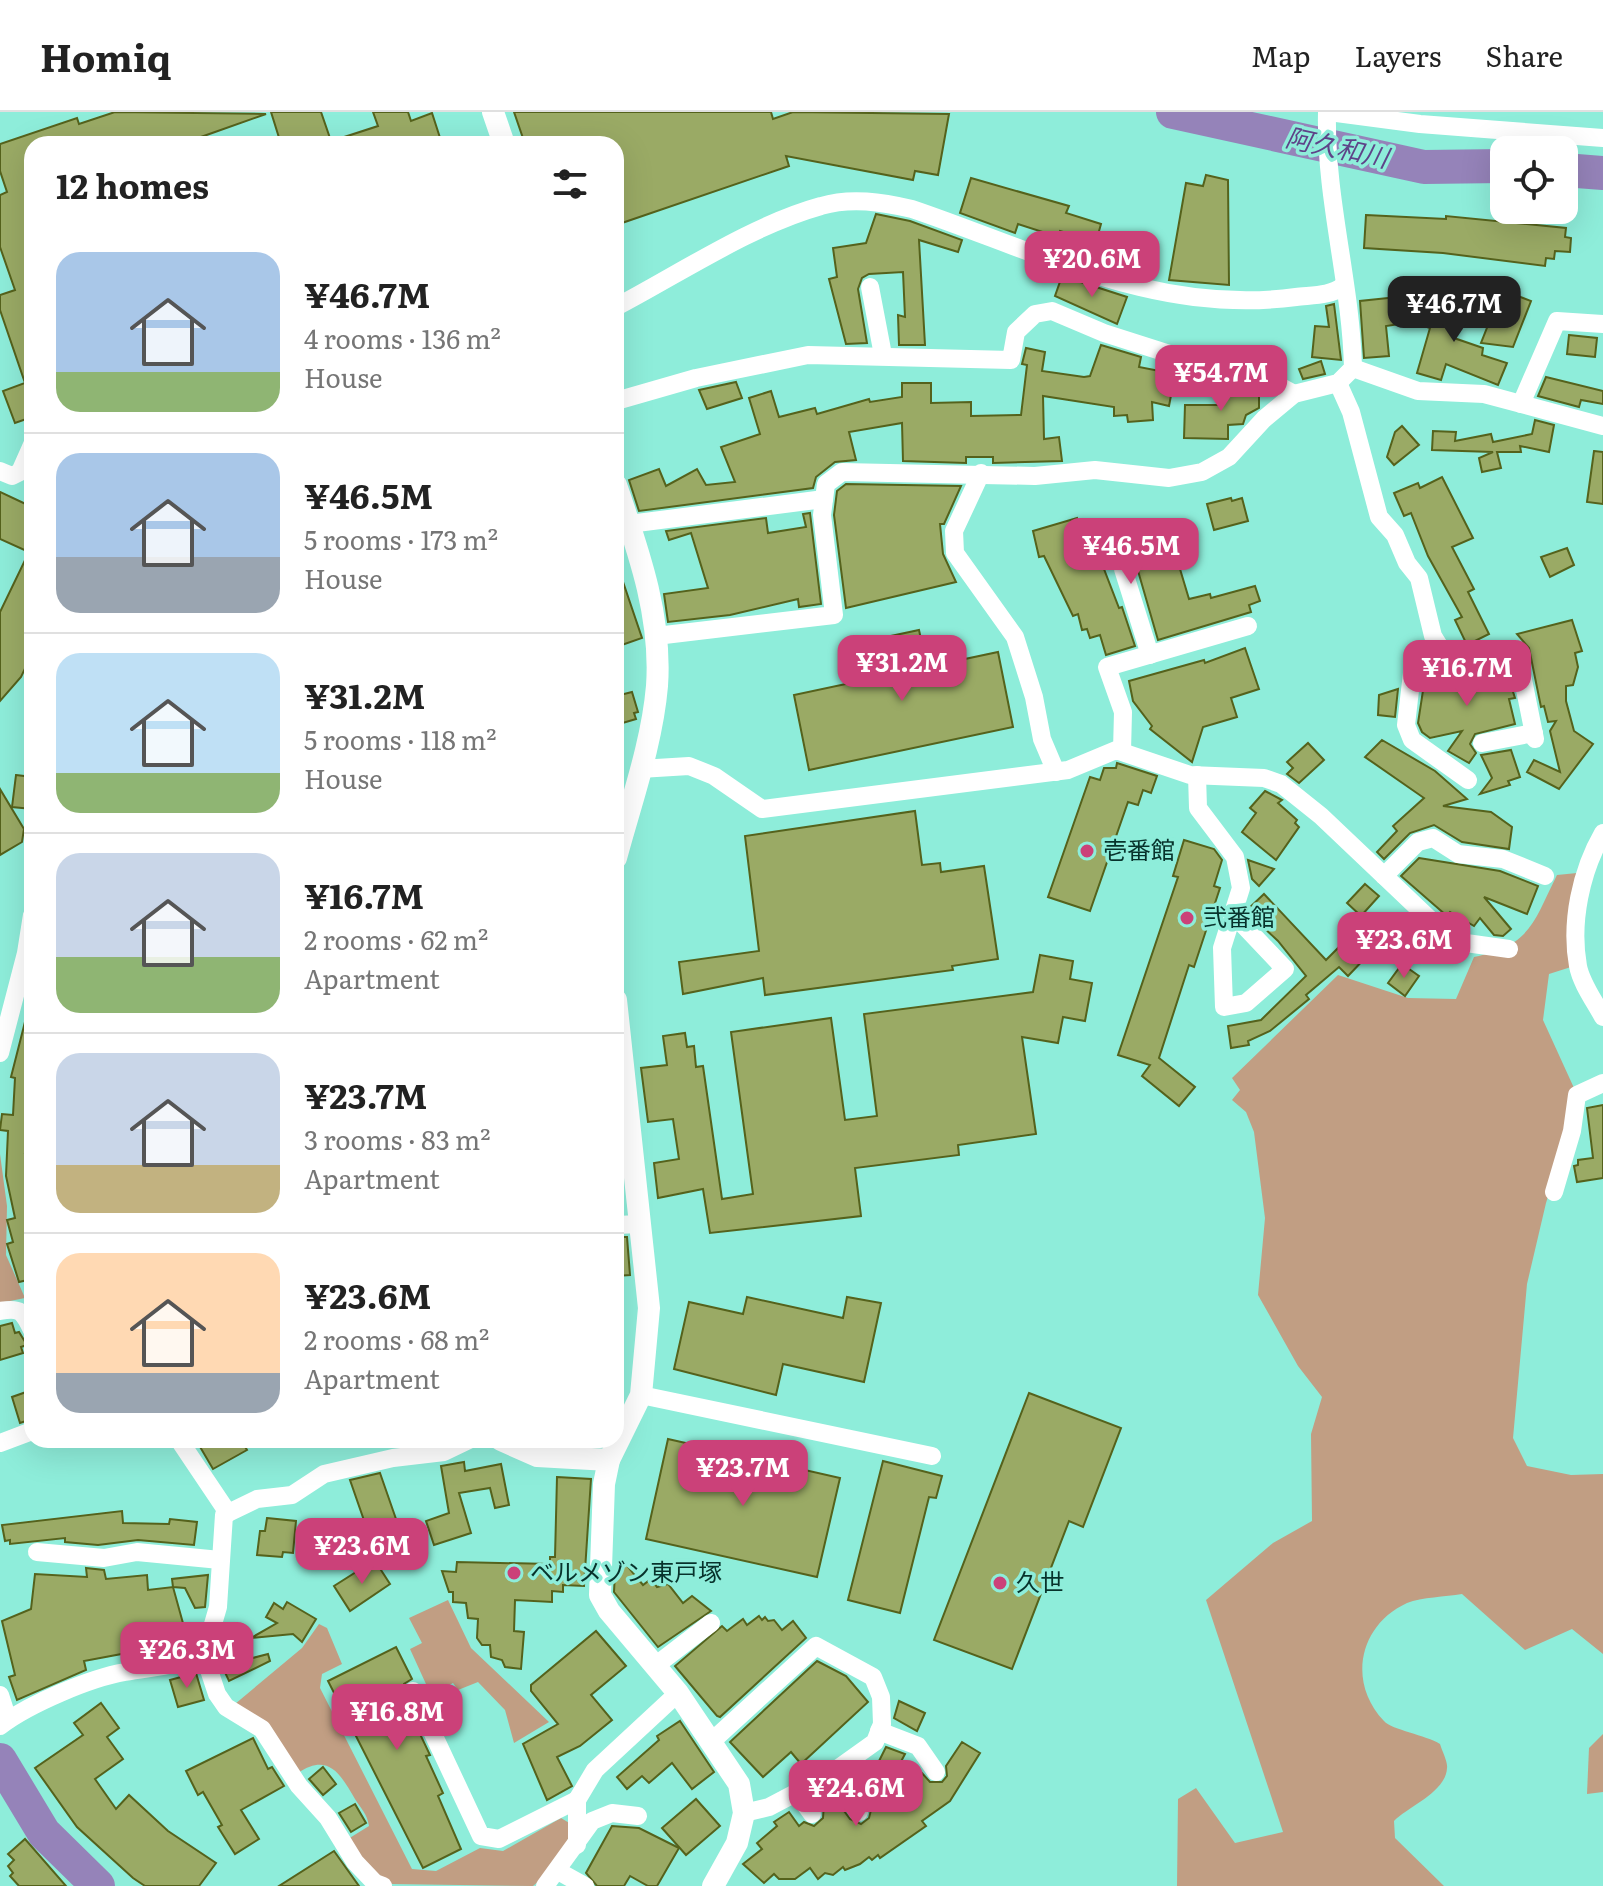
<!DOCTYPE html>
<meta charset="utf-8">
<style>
:root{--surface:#fff;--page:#f6f6f6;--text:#222;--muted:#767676;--line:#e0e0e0;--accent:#cb4179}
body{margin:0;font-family:Literata,"Noto Sans JP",serif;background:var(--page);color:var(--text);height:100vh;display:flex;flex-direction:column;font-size:30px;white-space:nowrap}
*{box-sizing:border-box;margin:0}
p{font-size:26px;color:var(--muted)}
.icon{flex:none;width:44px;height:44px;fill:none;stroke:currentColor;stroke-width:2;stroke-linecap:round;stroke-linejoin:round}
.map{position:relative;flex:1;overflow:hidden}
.panel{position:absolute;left:24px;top:24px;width:600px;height:1312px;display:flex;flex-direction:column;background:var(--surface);border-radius:24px;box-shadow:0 8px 32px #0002}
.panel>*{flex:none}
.fabs{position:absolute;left:1490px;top:24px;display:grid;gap:16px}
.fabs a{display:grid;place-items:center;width:88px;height:88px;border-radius:16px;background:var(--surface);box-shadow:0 8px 32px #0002;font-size:40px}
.price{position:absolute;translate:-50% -68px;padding:0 18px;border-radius:16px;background:var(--accent);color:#fff;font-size:26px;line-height:52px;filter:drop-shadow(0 2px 4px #0008)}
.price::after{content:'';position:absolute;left:50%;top:48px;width:24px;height:18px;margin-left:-12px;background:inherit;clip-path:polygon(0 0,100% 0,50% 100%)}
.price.selected{background:#222;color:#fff}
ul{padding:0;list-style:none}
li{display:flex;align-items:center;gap:24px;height:200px;padding:0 32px}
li+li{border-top:2px solid var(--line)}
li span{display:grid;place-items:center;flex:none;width:224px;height:160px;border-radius:24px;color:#555}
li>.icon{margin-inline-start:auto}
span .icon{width:96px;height:96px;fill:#fffc;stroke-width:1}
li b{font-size:34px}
h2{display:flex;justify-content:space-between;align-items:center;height:96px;padding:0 32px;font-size:34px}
header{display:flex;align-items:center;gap:48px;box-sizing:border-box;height:112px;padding:0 40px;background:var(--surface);border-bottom:2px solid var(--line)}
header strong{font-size:38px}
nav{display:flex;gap:44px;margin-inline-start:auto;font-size:28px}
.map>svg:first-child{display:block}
</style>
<header>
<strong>Homiq</strong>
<nav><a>Map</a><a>Layers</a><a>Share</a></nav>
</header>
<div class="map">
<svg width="1603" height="1774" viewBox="0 0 1603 1774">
<rect width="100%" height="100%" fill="#8eedda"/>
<!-- green -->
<g fill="#c19e83">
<path d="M1577,761l-6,94 -22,7 -6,46 31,68 -6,43 -22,72 -19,81 -14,154 14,28 44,9 32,-1v180l-31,-25 -47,21 -63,-56c-17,3 -40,3 -55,9 -48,22 -60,79 -23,118 8,9 42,14 56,23 2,7 8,18 7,24 -1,24 -38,38 -53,53l1,17 49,48h-267l1,-87 18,-11 39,55 48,-11 -77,-232 67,-57 39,-22 -1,-87 11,-37 -24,-31 -40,-71 7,-77 -11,-86 -8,-20 -14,-12 8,-10 -8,-12 106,-103 70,23 48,1 18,-42c57,-12 59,-34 83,-82z"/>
<path d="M0,1042l7,52 -1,49 19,43 -25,5z"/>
<path d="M448,1488l23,48 78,74 -35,21 -9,-33 -27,-28 -20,8 -5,-7 -22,12 -21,-46 12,-6 -13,-25z"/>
<path d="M319,1512l8,4 15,36 -20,10 -2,14 92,181 24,2 44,-23 23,3 58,-33 10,6c-1,23 -20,48 -38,62l-141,-2 -31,-22 -13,-23 21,-13c-2,-13 -8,-17 -14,-27 -15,-26 -27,-46 -57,-26l-27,-46 -36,-23 67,-56z"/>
<path d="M1603,1622v58l-16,2 2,-46z"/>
</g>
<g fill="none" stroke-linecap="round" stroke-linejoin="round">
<!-- river -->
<g stroke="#9583b9" stroke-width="34">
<path d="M1173,0l251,55 80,-1"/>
<path d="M1564,58l39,3"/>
<path d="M0,1648l44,73 54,53"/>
</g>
</g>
<!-- building -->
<g fill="#9aaa65" stroke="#55621c" stroke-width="2">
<path d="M115,0l151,2 -65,23 2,7h-171v273l-17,6 -12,-32 22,-8 -25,-73v-15l15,-5 -15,-43v-52l7,-3 -7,-21v-27l77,-26 2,6z"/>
<path d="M271,0h50l11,32h-51z"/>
<path d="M373,0h35l3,9 21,-8 10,31h-109l-1,-3 46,-15z"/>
<path d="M514,0h257l2,7 20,-7 156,2 -11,61 -23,-4 -2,9 -127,-24 3,10 -173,59v-81h-91z"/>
<path d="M1206,63l22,5 1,105 -60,-5 17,-97 17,3z"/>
<path d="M971,66l98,28 -3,7 35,11 -5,18 -36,-11 -2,6 -40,-13 -3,9 -55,-20z"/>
<path d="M876,102l34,7 52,19 -4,12 -39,-12 6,105h-26l-1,-30 7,2 -2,-45 -34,2 -7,4 -4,11 9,54 -21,1 -17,-65 8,-2 -4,-29 33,-5z"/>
<path d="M1366,103l80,4v-3l120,12 -1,9 6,1 -1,14 -15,-1 -1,8 -8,-1 -1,8 -102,-13 -79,-5z"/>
<path d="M1062,164l65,21 -10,27 -62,-28z"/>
<path d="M1436,178l30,10 -12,38 29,10 -1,7 25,8 -9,22 -52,-21 -5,16 -24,-7 13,-45 -6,-2z"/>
<path d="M1502,178l29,11 -18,46 -32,-4z"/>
<path d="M1397,185l3,27 -14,2 3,30 -25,2 -4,-57z"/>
<path d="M1334,192l7,56 -29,-3 3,-31 14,1 -3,-21z"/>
<path d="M1569,223l28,3 -2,19 -28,-3z"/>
<path d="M1101,233l40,12 -2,10 36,7 -6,32 -17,-4 1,18 -25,2 -1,-7 -13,1v-9l-71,-11 1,43 15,-2 3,24 -69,2v-6h-27v6l-63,-2 -1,-38 -53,9 7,28 -21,2 -19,15 -3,11 -174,23 -10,-31 30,-11 7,17 31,-17 9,16 29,-3 -14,-35 39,-13 -11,-36 22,-7 8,26 36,-9 2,6 52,-15 1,3 32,-5v-14h29v20l40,-1v14l50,-1 6,-50 -5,-1 4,-16 19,4 -3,19 42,6 6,-1z"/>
<path d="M1321,249l4,13 -22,5 -4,-10z"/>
<path d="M1546,265l57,14v13l-22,-4 -2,7 -41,-11z"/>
<path d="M736,270l6,16 -35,11 -8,-19z"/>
<path d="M1218,274l38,1 3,2v19l-13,7 -3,9 -15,1v14l-44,-1 1,-33h34z"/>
<path d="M1535,308l19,5 -5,27 -29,-6 1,6h-24l4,16 -19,4 -3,-14 14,-6 -61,-2 1,-19 23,1 -1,9 36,-7 2,8 39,-8z"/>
<path d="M1402,314l17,19 -25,20 -7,-8 8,-25z"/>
<path d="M1594,339l9,1v52l-16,-2z"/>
<path d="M1442,365l31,61 -21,9 22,42 -6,3 21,42 -22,11 -12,-25 7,-3 -34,-61 -17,-43 -7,3 -10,-23 24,-10 2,5z"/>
<path d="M846,372l115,2 -17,38h-4l3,30 13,28 -110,26 -12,-93 3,-24z"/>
<path d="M0,380l32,15v147l-11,23 -21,24v-89l29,-60 -29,-13z"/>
<path d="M1231,386l1,3 10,-3 6,23 -34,9 -7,-26z"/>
<path d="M810,401l11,91 -22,3 -1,-8 -68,16 -62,7 -4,-28 44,-6 -17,-55 -22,7 -3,-9 100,-13 2,15 38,-6 -3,-13z"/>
<path d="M1077,406l8,39 41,-14 18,-10 1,4 23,-8 21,70 21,-5 1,4 44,-12 5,15 -11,4 2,7 -93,28 -24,-83 -15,1 -15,11 15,39 3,-1 13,39 -29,9 -6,-20 -10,3 -3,-9 -5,1 -4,-16 -5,2 -29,-60 -5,1 -6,-26z"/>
<path d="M1567,436l7,17 -24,12 -9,-20z"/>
<path d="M619,458l23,68 -26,9v-76z"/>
<path d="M1572,508l10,31 -7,2 3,14 -5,18 -7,1v15l8,30 19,13 -34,45 -32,-17 7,-12 26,12 -10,-41 6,-10 -8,1 -4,-16 -3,1 -12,-59 -12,-14z"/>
<path d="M919,518l8,37 71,-15 15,75 -204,43 -15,-75 66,-14 -7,-37z"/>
<path d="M1245,536l14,41 -28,9 6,19 -34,10 -11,35 -42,-33 2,-3 -19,-25 -4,-20 75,-21 1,3z"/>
<path d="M1505,555l10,31 -6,1 6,25 -40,10 -5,10 6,9 -7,10 -21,-12 14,-20 -32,7 -8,-6 -4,-9 6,-39z"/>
<path d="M1398,577l-3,28 -17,-2 1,-20z"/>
<path d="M632,580l6,20 -4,1 2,6 -20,6v-29z"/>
<path d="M1382,628l53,31 32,28 -24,7 48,6 21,15 -3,22 -47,-7 -28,-17 -24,8 -26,26 -7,-7 20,-21 -4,-5 31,-28 -59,-41z"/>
<path d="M1308,631l16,17 -25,23 -12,-9 6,-6 -6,-6z"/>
<path d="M1511,638l9,27 -12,4 2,4 -30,9 12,-16 -11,-23z"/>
<path d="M1117,651l40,13 -6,17 -8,-3 -5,15 -10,-3 -38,109 -42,-14 42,-120 10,3 4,-12h12z"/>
<path d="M16,663l16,2v32l-20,-2z"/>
<path d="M0,677l24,40 -2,13 -22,13z"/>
<path d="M1265,679l17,9 -4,3 19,17 -2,3 4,4 -23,33 -34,-28 14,-19 -6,-5z"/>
<path d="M915,699l7,54 18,-2 1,9 43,-6 14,93 -46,7 1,4 -188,25 -2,-17 -80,16 -4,-32 80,-11 -14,-115z"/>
<path d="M1184,728l30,9 8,11 -8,26 6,2 -26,79 -5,-2 -30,93 36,29 -16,19 -37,-30 8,-11 -32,-10 60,-178 -5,-1z"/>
<path d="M1419,746l81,13 38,15 -11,28 -43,-17 27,32 -8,7 -9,-1 -14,-17 -6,8 -24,-14 -3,4 -46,-40z"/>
<path d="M1248,748l26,9 -15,17 -7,-7z"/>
<path d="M1365,772l14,12 -18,20 -14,-13z"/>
<path d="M1264,782l62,66 23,-23 19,18 -20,21 -9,-9 -33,28 3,4 -39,32 -22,10 1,4 -18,3 -3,-22 33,-6 45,-44 -28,-35 -32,-30z"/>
<path d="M1040,843l33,6 -3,18 22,4 -7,38 -22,-4 -5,26 -36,-6 14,97 -78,11 1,10 -104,13 6,48 -151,17 -7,-44 -45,9 -4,-35 25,-4 -6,-40 -25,3 -7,-54 26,-3 -4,-29 22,-3 2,14 7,-1 2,21 7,-1 19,133 31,-5 -22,-162 100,-14 14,102 32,-4 -13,-102 169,-22z"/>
<path d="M1402,852l17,12 -14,20 -17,-13z"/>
<path d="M27,902h5v92l-7,47h7v126l-13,3 -12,-38 6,-2 -6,-22 8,-2 -9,-42 2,-45 -8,-1 2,-16 11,1 2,-37 -4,-1z"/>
<path d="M1603,993v73l-26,4 -3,-16 4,-1v-5l15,-2 -6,-50z"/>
<path d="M616,1125h11l3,38 -14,1z"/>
<path d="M747,1185l96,21 4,-21 34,6 -17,79 -81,-18 -7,31 -102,-26 15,-67 54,12z"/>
<path d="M12,1211l3,10 4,-1 8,13 -6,2 2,6 -23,7v-34z"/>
<path d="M32,1278v29l-12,4 -8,-26z"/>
<path d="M1029,1281l92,35 -38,99 -14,-6 -57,148 -78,-29z"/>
<path d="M668,1327l172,39 -23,99 -171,-38z"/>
<path d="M196,1328h45l6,10 -34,19z"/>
<path d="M883,1349l59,15 -6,22 -7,-1 -29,116 -52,-13z"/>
<path d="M464,1350l1,9 36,-7 8,41 -14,3 -5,-20 -31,5 12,40 -37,12 -8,-24 23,-8 -8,-47z"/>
<path d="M380,1361l16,46 6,36 -24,8 -7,-35 -4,1 -17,-49z"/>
<path d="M557,1365l34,2 -7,107 -21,-1v7l-11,-1v11l-37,-2 -1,31 10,1 -3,37 -16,-2 -3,-7 -11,-3 -1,-12h-8l-5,-7 1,-19 -10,-1 -2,-15 -13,-1v-10h-4l-7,-21 14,1 1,-10 93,2v-7h5z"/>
<path d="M122,1399l1,12 46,1 1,-5 27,3 -3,23 -56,-5 -40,5 -33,-3v-4l-55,6v-4l-5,1 -3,-16z"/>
<path d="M267,1406l29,3 -3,32 -10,-1 -1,5 -25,-2 3,-24h5z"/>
<path d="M625,1451l18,22 8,-6 6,8 11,-3 15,19 9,-7 19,15 -53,36 -44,-55 1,-20z"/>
<path d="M364,1455h15l11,17 -40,27 -16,-25z"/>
<path d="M86,1456l18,2 2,9 41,-4 1,15 25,-3 16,58 -37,5 1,6 -25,3 -1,-6 -43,8 2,9 -69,30 -8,-23 6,-2 -13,-54 29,-12 4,-35 52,3z"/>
<path d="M208,1463l-3,32 -10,1 -10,-20 -12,-1 -1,-8z"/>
<path d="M287,1490l29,17 -14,23 -9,-8 -42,4 26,-15 -11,-6 8,-14 9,6z"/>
<path d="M759,1504l3,4 3,-3 3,4 6,-1 8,10 11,-9 13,17 -86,79 -3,-1 -42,-50 47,-40 5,5 16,-12 4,6z"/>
<path d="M596,1519l30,35 -35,29 21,25 -32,26 -23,11 15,29 -25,14 -24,-56 35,-20 -27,-33v-6z"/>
<path d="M396,1535l16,32 -8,5 -3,10 29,61 -4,1 17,37 -5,3 23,53 -38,19 -95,-187z"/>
<path d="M268,1542l2,7 -41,20 -7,-15z"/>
<path d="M817,1549l29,15 22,26 -67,62 -10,-12 -28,25 -33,-35z"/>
<path d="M196,1561l8,27 -26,7 -8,-27z"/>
<path d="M899,1589l26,12 -8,18 -23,-13z"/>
<path d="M101,1591l18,25 -12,9 16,22 -28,20 21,30 13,-14 39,36 48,32 -17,23h-54l-12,-8 -56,-51 -42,-59 48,-33 -9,-12z"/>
<path d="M680,1609l34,51 -22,17 -20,-26 -23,20 -7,-7 -15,13 -10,-12 42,-37 -2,-4z"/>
<path d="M253,1626l15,31 4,-2 12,19 -43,24 18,29 -24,15 -17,-27 4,-2 -19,-33 -5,3 -12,-24z"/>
<path d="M962,1630l18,11 -30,48 -28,20 4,5 -46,32 -2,-3 -6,5 -3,-3 -9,7 -15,6 -2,-3 -10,8 -8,-2 -7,6 -8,-11 -15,11h-16l-5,-5 -10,9 -21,-19 19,-15 -5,-6 20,-17 -3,-4 15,-10 10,14 5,-4 10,4 9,-8 1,-15 9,-7 17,23 11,5 8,-6 2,-8 51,-37 8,9h12l5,-6 -1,-10z"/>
<path d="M886,1635l19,7 -8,15 -18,-8z"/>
<path d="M323,1655l13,17 -13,11 -14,-16z"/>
<path d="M696,1687l24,27 -34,29 -24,-27z"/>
<path d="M355,1692l11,19 -15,9 -12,-19z"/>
<path d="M612,1714l27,2 40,20 -22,38h-9l-18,-10 -6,10h-27l-11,-13z"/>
<path d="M25,1727l41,47h-47l-9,-10 3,-3 -5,-7 6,-6 -6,-6z"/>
<path d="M334,1739l25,35h-80z"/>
</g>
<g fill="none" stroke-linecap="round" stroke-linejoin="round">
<!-- minor -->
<g stroke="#fff" stroke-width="18">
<path d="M1329,0l91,12 183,14"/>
<path d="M870,175l13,68"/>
<path d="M616,195c63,-33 136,-82 205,-101 30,-9 61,-4 91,3 127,43 246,107 384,88 15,-2 35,-1 47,-11"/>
<path d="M1353,256l65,23 66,3 119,32"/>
<path d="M1338,271l13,29 28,105 16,18 12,28 12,15 14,58 18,29 66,-15 18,89"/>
<path d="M616,289l80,-23 112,-23 203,5 5,-28 19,-18 17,-3 52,22 72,23 81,18 37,20"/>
<path d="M1521,292l36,-83 46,3"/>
<path d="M0,359l12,5 8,-4 12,-27"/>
<path d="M981,361l-27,58 1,22 60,84 19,60 8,42 14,33"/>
<path d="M629,412l195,-25"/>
<path d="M1123,457l27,86"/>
<path d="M656,524l178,-21 -12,-100 4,-31 16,-12 193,4 60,-6 74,8 33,-6 27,-15 35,-38 30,-25 44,-11 15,-15c-2,-86 -28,-169 -26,-256"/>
<path d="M1451,553l-39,8 -6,52 6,15 56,40"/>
<path d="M1482,631l52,-10"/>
<path d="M1122,639l1,-39 -16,-45 141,-41"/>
<path d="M640,657l49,-3 25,10 48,33 306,-39 48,-20 74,25 74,3 17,6 40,32 119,113 26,14 43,6"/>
<path d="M1197,663l1,33 37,49 6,31 -19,60 2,59 22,-4 39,-34 -51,-54"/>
<path d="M1603,721c-22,38 -33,89 -25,133 3,17 17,36 25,51"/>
<path d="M1384,764l34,-34 15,-4 25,16 45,5 42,17"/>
<path d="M0,941l26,-100 6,-38"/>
<path d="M1554,1080l18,-61 5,-36 26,-12"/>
<path d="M616,1113l24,-1"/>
<path d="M0,1199c21,-4 23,1 32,19"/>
<path d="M641,1283l291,61"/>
<path d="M179,1328l49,73"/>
<path d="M0,1331l32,-12"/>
<path d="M37,1440l67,6 33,-6 83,8"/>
<path d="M204,1543l13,39 9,13 36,22 37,57 29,32 27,44 20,21 8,3"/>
<path d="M655,1554l56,-43"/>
<path d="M413,1579l68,145 18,3 78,-39"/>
<path d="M0,1583l8,25"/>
<path d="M0,1614c29,-22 90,-48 125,-54 28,-5 53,-6 79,-17l14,-48 6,-92 33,-16 35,-4 32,-21 69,-16 51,-6 25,-12"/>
<path d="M879,1619l39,15 18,26"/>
<path d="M711,1630l105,-96 57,31 8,20 1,27 -7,18 -49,35 -57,30 -25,6"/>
<path d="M832,1661l27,39"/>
<path d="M796,1680l16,22"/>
<path d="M577,1733v-45l18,-30 83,-77"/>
<path d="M558,1759l27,15"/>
<path d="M545,1774l47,-65 20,-8 26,3"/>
</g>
<!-- tertiary -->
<g stroke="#fff" stroke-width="22">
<path d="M493,0l11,32"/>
<path d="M616,373c22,65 46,131 41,201 -5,58 -26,116 -41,172"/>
<path d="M616,888l33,308 -8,87 -32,65 -5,24 -4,111 9,16 69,82 61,91 5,29 -7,30 -24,43"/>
<path d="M501,1328l36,16 72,4"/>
</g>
</g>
<!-- markers -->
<g fill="#cb4179" stroke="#8eedda" stroke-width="3">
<circle cx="1087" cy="739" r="8"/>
<circle cx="1187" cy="806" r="8"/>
<circle cx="514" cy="1461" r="8"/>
<circle cx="1000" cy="1471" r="8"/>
</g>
<g text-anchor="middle" stroke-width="7" stroke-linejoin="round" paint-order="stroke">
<!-- poi labels -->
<g font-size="24" fill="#07322b" stroke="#8eedda" text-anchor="start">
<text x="1103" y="747">壱番館</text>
<text x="1203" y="814">弐番館</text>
<text x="530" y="1469">ベルメゾン東戸塚</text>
<text x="1016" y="1479">久世</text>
</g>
<!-- water labels -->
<g font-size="26" font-style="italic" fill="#5e4388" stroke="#8eedda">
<text transform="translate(1337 36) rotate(12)" y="9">阿久和川</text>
</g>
</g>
</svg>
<div class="fabs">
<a><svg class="icon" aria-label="locate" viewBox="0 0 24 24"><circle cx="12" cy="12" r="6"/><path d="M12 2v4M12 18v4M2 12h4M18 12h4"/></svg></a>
</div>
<b class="price" style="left:1092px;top:187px">¥20.6M</b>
<b class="price selected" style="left:1454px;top:232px">¥46.7M</b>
<b class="price" style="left:1221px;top:301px">¥54.7M</b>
<b class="price" style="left:1131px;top:474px">¥46.5M</b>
<b class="price" style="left:902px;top:591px">¥31.2M</b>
<b class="price" style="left:1467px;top:596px">¥16.7M</b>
<b class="price" style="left:1404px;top:868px">¥23.6M</b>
<b class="price" style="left:743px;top:1396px">¥23.7M</b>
<b class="price" style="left:362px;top:1474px">¥23.6M</b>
<b class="price" style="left:187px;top:1578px">¥26.3M</b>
<b class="price" style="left:397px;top:1640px">¥16.8M</b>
<b class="price" style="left:856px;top:1716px">¥24.6M</b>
<section class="panel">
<h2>12 homes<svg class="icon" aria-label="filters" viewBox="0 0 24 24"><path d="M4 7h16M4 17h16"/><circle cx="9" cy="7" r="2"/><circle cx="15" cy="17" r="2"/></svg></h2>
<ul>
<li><span style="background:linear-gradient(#a9c7e8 75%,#8fb573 0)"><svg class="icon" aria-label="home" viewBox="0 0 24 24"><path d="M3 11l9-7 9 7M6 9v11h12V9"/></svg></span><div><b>¥46.7M</b><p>4 rooms · 136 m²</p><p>House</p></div></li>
<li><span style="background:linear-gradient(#a9c7e8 65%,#9aa5b1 0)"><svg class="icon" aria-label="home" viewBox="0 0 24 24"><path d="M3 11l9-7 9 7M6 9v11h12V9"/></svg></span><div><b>¥46.5M</b><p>5 rooms · 173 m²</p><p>House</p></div></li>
<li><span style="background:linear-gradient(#bfe0f5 75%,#8fb573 0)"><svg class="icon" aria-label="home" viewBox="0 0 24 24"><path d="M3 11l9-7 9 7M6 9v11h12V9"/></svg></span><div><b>¥31.2M</b><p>5 rooms · 118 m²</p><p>House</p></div></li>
<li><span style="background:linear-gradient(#c9d6e8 65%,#8fb573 0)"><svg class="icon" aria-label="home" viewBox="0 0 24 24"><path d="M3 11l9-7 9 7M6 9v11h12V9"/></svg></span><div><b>¥16.7M</b><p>2 rooms · 62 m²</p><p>Apartment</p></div></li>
<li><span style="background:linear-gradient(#c9d6e8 70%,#c2b280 0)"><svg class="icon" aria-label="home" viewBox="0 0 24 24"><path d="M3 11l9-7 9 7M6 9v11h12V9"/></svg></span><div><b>¥23.7M</b><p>3 rooms · 83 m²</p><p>Apartment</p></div></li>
<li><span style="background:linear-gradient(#ffd9b3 75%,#9aa5b1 0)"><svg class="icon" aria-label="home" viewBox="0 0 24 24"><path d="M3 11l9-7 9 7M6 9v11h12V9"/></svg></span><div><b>¥23.6M</b><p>2 rooms · 68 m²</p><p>Apartment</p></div></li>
</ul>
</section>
</div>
